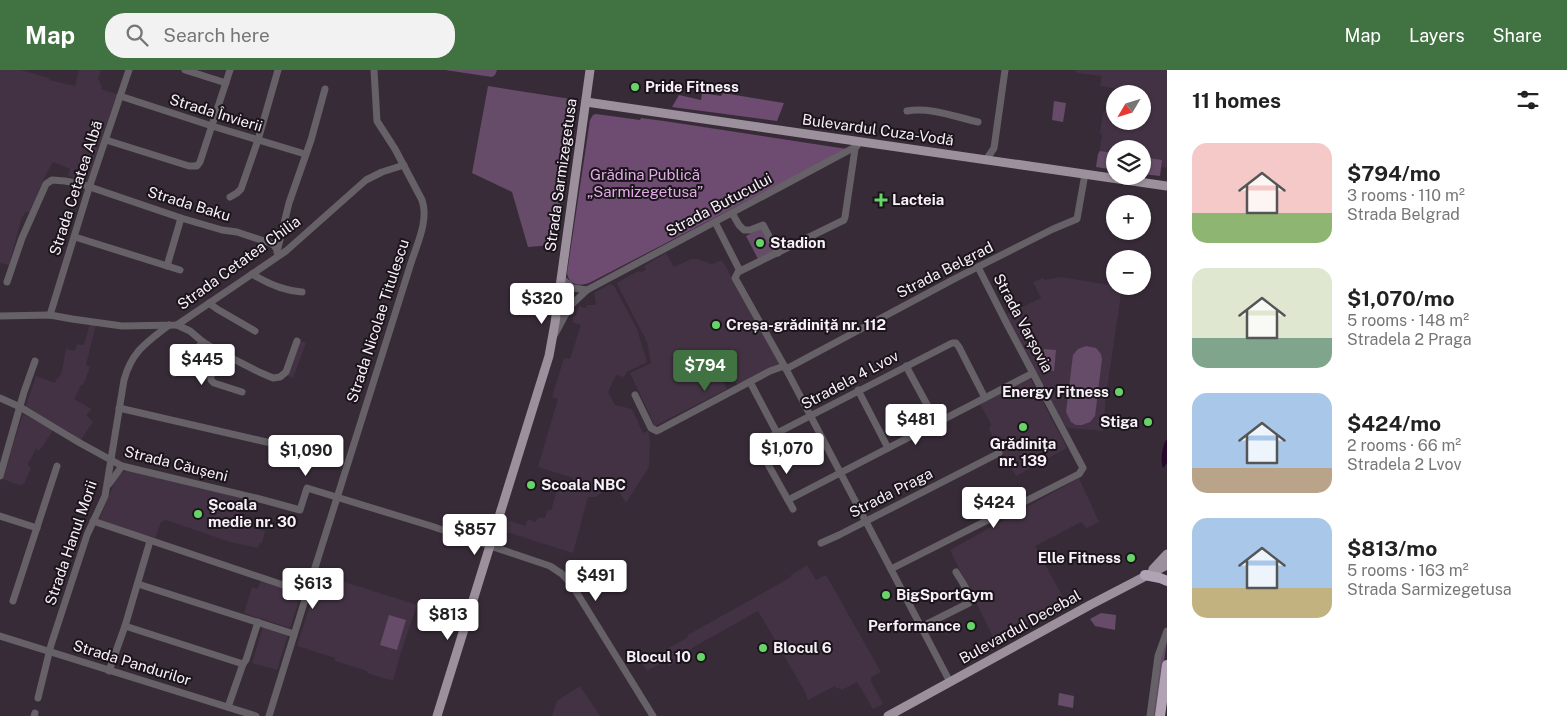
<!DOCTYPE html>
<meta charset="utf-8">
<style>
:root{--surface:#fff;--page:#f2f2f2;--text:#222;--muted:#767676;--accent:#417241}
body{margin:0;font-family:"Public Sans",sans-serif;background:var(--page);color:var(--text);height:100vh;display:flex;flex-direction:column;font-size:19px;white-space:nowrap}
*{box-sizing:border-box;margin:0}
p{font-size:16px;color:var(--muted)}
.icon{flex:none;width:28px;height:28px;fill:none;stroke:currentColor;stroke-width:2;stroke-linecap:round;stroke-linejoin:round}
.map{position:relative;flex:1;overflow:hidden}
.drawer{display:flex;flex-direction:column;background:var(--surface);width:400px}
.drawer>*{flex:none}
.needle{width:32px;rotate:232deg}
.buttons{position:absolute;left:1106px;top:15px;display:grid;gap:10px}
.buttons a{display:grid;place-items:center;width:45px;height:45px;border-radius:50%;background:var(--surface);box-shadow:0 1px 4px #0004;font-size:25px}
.price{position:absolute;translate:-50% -42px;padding:0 11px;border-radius:5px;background:#fff;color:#222;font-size:16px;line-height:32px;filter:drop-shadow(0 1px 2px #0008)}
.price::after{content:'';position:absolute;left:50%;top:30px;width:15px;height:11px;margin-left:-8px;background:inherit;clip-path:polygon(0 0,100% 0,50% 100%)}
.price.current{background:var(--accent);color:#fff}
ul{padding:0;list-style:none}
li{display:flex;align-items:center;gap:15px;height:125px;padding:0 25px}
li span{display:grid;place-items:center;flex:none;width:140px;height:100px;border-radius:15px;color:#555}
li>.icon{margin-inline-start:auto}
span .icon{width:60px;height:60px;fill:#fffc;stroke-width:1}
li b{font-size:21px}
h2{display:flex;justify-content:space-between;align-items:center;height:60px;padding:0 25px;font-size:21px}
header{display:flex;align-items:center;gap:30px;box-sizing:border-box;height:70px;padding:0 25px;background:var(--accent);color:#fff}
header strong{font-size:24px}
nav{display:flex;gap:28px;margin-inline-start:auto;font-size:18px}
.search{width:350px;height:45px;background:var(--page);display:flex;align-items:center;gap:12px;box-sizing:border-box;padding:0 18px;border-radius:20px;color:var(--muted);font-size:19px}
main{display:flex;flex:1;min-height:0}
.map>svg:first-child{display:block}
</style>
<header>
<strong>Map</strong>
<div class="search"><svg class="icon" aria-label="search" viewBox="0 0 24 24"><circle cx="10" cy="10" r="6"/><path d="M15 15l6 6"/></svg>Search here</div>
<nav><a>Map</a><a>Layers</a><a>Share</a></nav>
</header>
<main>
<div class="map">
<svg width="1167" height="646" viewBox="0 0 1167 646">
<rect width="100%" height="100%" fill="#372b38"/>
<!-- built -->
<g fill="#433244">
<path d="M0,0h21l28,8v2l26,6 4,-16h20l2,1 -3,8 4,7 -1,3 16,5 -30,89 -14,-4 -1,-2 -4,-1 2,-7 -17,-7 -9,16 -14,34h-5l-1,4h-2l-13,49 -9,-2z"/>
<path d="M1074,0h93v98l-24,-4 -1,-15h-27v11l-17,-2 4,-23 -2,-2 3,-20 2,-2v-3l6,1 1,-9h3v21h27v-27h-24v-5l-18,-3 2,-10 -24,-3z"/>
<path d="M666,183l8,14 17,-8h6l15,5 10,-4 56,101v3l-41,21 -5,-9 -9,4 4,9 -72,37 -25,-53 21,-10 -4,-21 -30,-58v-1l21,-12 4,1 4,-2 -2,-4z"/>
<path d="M1061,207l61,10 -16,109 -3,35 -35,-3 -4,-4 -58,-109 35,-17 -8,-16 10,-4 1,2z"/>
<path d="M610,214l4,2 23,43 10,33 -20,10 -3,5 -8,-2 -8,17 7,13 17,4 11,24 5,-2 2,9 -1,27 -23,36 -10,-16 -6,4 -2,-2 -13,8h-7l-15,56 -70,-22 4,-11 18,6 3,-7 7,3 3,-4h7l3,-8h3l9,-29 11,4 2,-7 -35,-11 20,-68 -6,-2 12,-39 6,1 11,-34 -9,-3 1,-4 4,-5 2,-7 7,2 1,-3h9l-2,-12z"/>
<path d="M90,253l6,2 -10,40 4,2 -7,18h-2l-7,14 18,10 -6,6 7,7 -13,19 -9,-8 -21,-12 -25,-13 11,-32 19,7 2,-5h2l3,-7 4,-22 9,2 2,-7 7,1z"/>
<path d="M300,271l6,2 -13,35 -5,-2z"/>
<path d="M1030,308l37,70 -51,28 -13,-22 -1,1 -13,-26 2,-5 -11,-20z"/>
<path d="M23,344l30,16 -13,20h-3l-1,-2 -5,11 -4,5 4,4 -7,16 -1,-1 -1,3 -20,-7z"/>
<path d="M127,400l116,27 -4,14 1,7 5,7 20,6 -3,12h-2l-2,5 -28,-6 -64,-22 -5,2 -6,17 -56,-19 17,-41 3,-5z"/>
<path d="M1079,408l20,44 -12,6 -6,-6 -46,24 30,55 -71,38 -44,-89z"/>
<path d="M807,495l9,15 10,-5 55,97 -10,5v4l12,23 -10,5 -16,-27 -15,8 -2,-2 -3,1 -2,-3 -27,14 -4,-10 -46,-79 -66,37 -7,9 -16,9 -3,-5 -19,10 -5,-8 46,-26v-2l103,-58v-2z"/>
<path d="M320,504l97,31 -16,47 -8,29 -26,-8v-2l-32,-10v-3l-38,-12z"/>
<path d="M261,510l40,14 -11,34 -46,-15 8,-26 6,2z"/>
<path d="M263,557l25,8 -11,35 -25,-7z"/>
<path d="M580,616l20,30h-48l5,-15z"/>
</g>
<!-- green -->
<g fill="#664c68">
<path d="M445,0h52l-2,5 -3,2z"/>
<path d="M488,16l89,14 -24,145 -25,2 -16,-55 -40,-19z"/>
<path d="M1054,31l12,2 -3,19 -11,-2z"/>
<path d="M1100,81l15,2v17l-19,-3 2,-13z"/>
<path d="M1142,87l20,3 -2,16 -17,-2z"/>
<path d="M762,158l13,23 -17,8 -12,-23z"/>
<path d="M1086,276l10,2 5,6 1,5 -7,57 -5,6 -8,3h-6l-5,-3 -5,-10 7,-57 5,-6z"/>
<path d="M1044,279l12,1 -2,21 -12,-1z"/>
<path d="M1101,543l15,2 -1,15 -20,-4 -5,-7z"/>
<path d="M389,545l17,5 -9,30 -17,-5z"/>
<path d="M1167,569l-10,77h-5l9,-61z"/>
<path d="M1059,623l15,3 -1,12 -15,-3z"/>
</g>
<!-- forest -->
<g fill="#6e4b71">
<path d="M702,23l19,3 2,-3 61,10 -7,18 -105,-14 7,-12 22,5z"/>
<path d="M596,44l44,6 1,-2 23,3 183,28 -256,133c-10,5 -22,4 -24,-9l23,-153 3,-5z"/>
</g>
<!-- water -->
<path fill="#28082b" d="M1167,369v24l-4,5c-3,-7 -1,-23 4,-29z"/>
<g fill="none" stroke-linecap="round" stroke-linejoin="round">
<!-- minor -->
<g stroke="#666067" stroke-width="7">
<path d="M185,0l41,13"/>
<path d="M120,26l92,30 93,28"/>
<path d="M907,41c23,-4 49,6 71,11"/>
<path d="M106,70l83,26h8l3,-4 30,-92"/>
<path d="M855,79l-10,68 -1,3 -106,52 -3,6 51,91 164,313"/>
<path d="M986,90l8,-12 11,-78"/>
<path d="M230,127l7,-4 4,-4 17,-49 20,-70"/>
<path d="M732,143l7,12 5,5h6l13,-5 15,28"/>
<path d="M715,152l25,49"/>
<path d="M75,167l105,33"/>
<path d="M277,182l12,-49 22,-63 14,-51"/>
<path d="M167,196l14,-48"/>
<path d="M252,204c16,10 32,17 50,18"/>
<path d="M561,208l12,10 14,2"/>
<path d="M7,212l15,-44 24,-54 6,-4 13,1 16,3 100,34 41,12 15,2 33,11 4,2 3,5"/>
<path d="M209,233l8,6 38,22"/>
<path d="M50,245l39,-127 40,-118"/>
<path d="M0,246l50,-1 22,4 50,7 55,-1 109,-74 80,-71 16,-8 22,-7"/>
<path d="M177,255l13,6 13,11 15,9 41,21 14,6 7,-1 6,-5 11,-31"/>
<path d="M555,264l15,-28 17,-16 270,-144"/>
<path d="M224,284l-13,22v4l3,3 28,9"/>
<path d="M906,296l31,57"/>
<path d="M786,299l170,-91 97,-49 24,-10 8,-45"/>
<path d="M174,303l29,-31"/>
<path d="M750,312l27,51"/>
<path d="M858,320l30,58"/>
<path d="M635,325l16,33 6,3 113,-60 14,-5"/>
<path d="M0,328l20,9 60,36 42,23 134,32 44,12 7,-22 124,38 119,40 12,8 10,11 81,131"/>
<path d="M119,338l165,38"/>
<path d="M0,406l24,-84 11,-31"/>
<path d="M109,414l13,-18"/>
<path d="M788,430l245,-127"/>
<path d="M793,439l-33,-59 1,-7 16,-10 175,-90h4l3,4 26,51"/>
<path d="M0,446l37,12"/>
<path d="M93,451l214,72"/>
<path d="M821,473l18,-8 160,-82"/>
<path d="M891,499l188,-95 4,-6 -76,-144 -29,-57"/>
<path d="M138,514l156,50"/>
<path d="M13,531l44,-135"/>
<path d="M125,556l118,38"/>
<path d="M921,557l48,-24c2,-10 -8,-22 -13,-31"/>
<path d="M0,566l256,80"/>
<path d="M109,601l16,-45 25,-85"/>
<path d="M38,628l13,-53 36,-110 18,-39 19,-116c8,-29 23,-38 45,-55"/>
<path d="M228,637l15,-43 3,-4 12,-38"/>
<path d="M34,646l1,-3"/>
<path d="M269,646l38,-123 104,-330c6,-19 18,-43 11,-63l-27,-51 -18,-28 -3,-51"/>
<path d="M1150,646l8,-60 9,-25"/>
</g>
<!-- major -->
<g stroke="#9c909d" stroke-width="9">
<path d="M586,32l581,84"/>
<path d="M1153,499l14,-15"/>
<path d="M437,646l112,-360 6,-33 35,-253"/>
<path d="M888,646l202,-111 77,-40"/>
</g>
<!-- highway -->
<g stroke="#b1a3b3" stroke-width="10">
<path d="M1145,505l15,3 7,3"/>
<path d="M1160,646l7,-51"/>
</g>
</g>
<!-- markers -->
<g fill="#66d466" stroke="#1b151b" stroke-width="2">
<circle cx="635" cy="17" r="5"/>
<path d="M878.5 122.5h5v5h5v5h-5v5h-5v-5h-5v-5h5z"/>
<circle cx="760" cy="173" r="5"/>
<circle cx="716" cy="255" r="5"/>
<circle cx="1119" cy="322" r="5"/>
<circle cx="1148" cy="352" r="5"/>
<circle cx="1023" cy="357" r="5"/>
<circle cx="531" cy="415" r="5"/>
<circle cx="198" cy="444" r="5"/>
<circle cx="1131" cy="488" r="5"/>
<circle cx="886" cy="525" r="5"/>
<circle cx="971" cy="556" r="5"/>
<circle cx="763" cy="578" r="5"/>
<circle cx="701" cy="587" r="5"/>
</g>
<g text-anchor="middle" stroke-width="4" stroke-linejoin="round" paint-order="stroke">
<!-- poi labels -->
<g font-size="15" font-weight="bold" fill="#f9f1fa" stroke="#1b151b" text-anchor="start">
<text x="645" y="22">Pride Fitness</text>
<text x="892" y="135">Lacteia</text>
<text x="770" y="178">Stadion</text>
<text x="726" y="260">Creșa-grădiniță nr. 112</text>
<text x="1109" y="327" text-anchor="end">Energy Fitness</text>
<text x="1138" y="357" text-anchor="end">Stiga</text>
<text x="1023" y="379" text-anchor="middle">Grădinița<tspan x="1023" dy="17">nr. 139</tspan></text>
<text x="541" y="420">Scoala NBC</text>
<text x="208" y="440">Şcoala<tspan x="208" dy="17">medie nr. 30</tspan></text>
<text x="1121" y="493" text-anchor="end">Elle Fitness</text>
<text x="896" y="530">BigSportGym</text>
<text x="961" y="561" text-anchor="end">Performance</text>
<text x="773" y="583">Blocul 6</text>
<text x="691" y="592" text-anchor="end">Blocul 10</text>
</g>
<!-- street labels -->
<g font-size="15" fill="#f9f1fa" stroke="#1b151b">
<text transform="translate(216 43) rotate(17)" y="5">Strada Învierii</text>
<text transform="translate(878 60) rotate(8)" y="5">Bulevardul Cuza-Vodă</text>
<text transform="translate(561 105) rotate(-82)" y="5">Strada Sarmizegetusa</text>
<text transform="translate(76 118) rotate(-72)" y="5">Strada Cetatea Albă</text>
<text transform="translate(189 134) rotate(17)" y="5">Strada Baku</text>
<text transform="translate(719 135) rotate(-28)" y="5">Strada Butucului</text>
<text transform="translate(239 193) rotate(-36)" y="5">Strada Cetatea Chilia</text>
<text transform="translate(945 200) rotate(-27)" y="5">Strada Belgrad</text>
<text transform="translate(378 251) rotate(-72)" y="5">Strada Nicolae Titulescu</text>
<text transform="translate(1023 253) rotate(62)" y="5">Strada Varșovia</text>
<text transform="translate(850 310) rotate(-28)" y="5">Stradela 4 Lvov</text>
<text transform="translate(176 394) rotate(14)" y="5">Strada Căușeni</text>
<text transform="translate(891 423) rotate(-27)" y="5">Strada Praga</text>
<text transform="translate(71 473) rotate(-71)" y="5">Strada Hanul Morii</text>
<text transform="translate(1020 557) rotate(-29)" y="5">Bulevardul Decebal</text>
<text transform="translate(132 593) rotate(17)" y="5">Strada Pandurilor</text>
</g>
<!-- park labels -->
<g font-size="15" fill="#e3abe8" stroke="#1b151b">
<text x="645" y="110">Grădina Publică<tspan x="645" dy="17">„Sarmizegetusa”</tspan></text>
</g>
</g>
</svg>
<div class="buttons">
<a><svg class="needle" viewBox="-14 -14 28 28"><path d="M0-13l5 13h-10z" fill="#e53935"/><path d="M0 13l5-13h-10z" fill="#767676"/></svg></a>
<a><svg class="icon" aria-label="layers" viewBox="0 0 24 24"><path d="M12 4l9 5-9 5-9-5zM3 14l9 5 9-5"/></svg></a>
<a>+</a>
<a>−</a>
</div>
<b class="price" style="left:542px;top:255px">$320</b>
<b class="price" style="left:202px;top:316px">$445</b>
<b class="price current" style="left:705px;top:322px">$794</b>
<b class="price" style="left:916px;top:376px">$481</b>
<b class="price" style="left:787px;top:405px">$1,070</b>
<b class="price" style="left:306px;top:407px">$1,090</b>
<b class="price" style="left:994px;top:459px">$424</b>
<b class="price" style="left:475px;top:486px">$857</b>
<b class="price" style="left:596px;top:532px">$491</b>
<b class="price" style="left:313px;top:540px">$613</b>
<b class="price" style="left:448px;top:571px">$813</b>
</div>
<section class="drawer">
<h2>11 homes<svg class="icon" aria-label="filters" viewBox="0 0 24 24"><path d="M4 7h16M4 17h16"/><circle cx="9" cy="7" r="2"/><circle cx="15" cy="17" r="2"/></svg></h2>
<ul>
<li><span style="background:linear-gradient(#f6c9c9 70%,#8fb573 0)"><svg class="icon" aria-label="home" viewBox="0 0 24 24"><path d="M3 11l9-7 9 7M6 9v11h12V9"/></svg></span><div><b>$794/mo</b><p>3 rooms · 110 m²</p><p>Strada Belgrad</p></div></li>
<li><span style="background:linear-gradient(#dfe7d0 70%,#7fa58c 0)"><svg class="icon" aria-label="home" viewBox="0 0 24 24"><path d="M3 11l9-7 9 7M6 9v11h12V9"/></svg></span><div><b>$1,070/mo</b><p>5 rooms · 148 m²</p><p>Stradela 2 Praga</p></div></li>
<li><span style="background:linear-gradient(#a9c7e8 75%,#b9a48a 0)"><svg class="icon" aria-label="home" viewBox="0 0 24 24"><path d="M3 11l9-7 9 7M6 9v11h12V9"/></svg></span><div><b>$424/mo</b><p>2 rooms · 66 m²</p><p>Stradela 2 Lvov</p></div></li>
<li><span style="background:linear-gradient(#a9c7e8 70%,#c2b280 0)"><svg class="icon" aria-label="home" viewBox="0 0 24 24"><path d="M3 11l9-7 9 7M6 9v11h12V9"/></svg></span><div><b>$813/mo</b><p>5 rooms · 163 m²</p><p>Strada Sarmizegetusa</p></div></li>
</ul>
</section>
</main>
